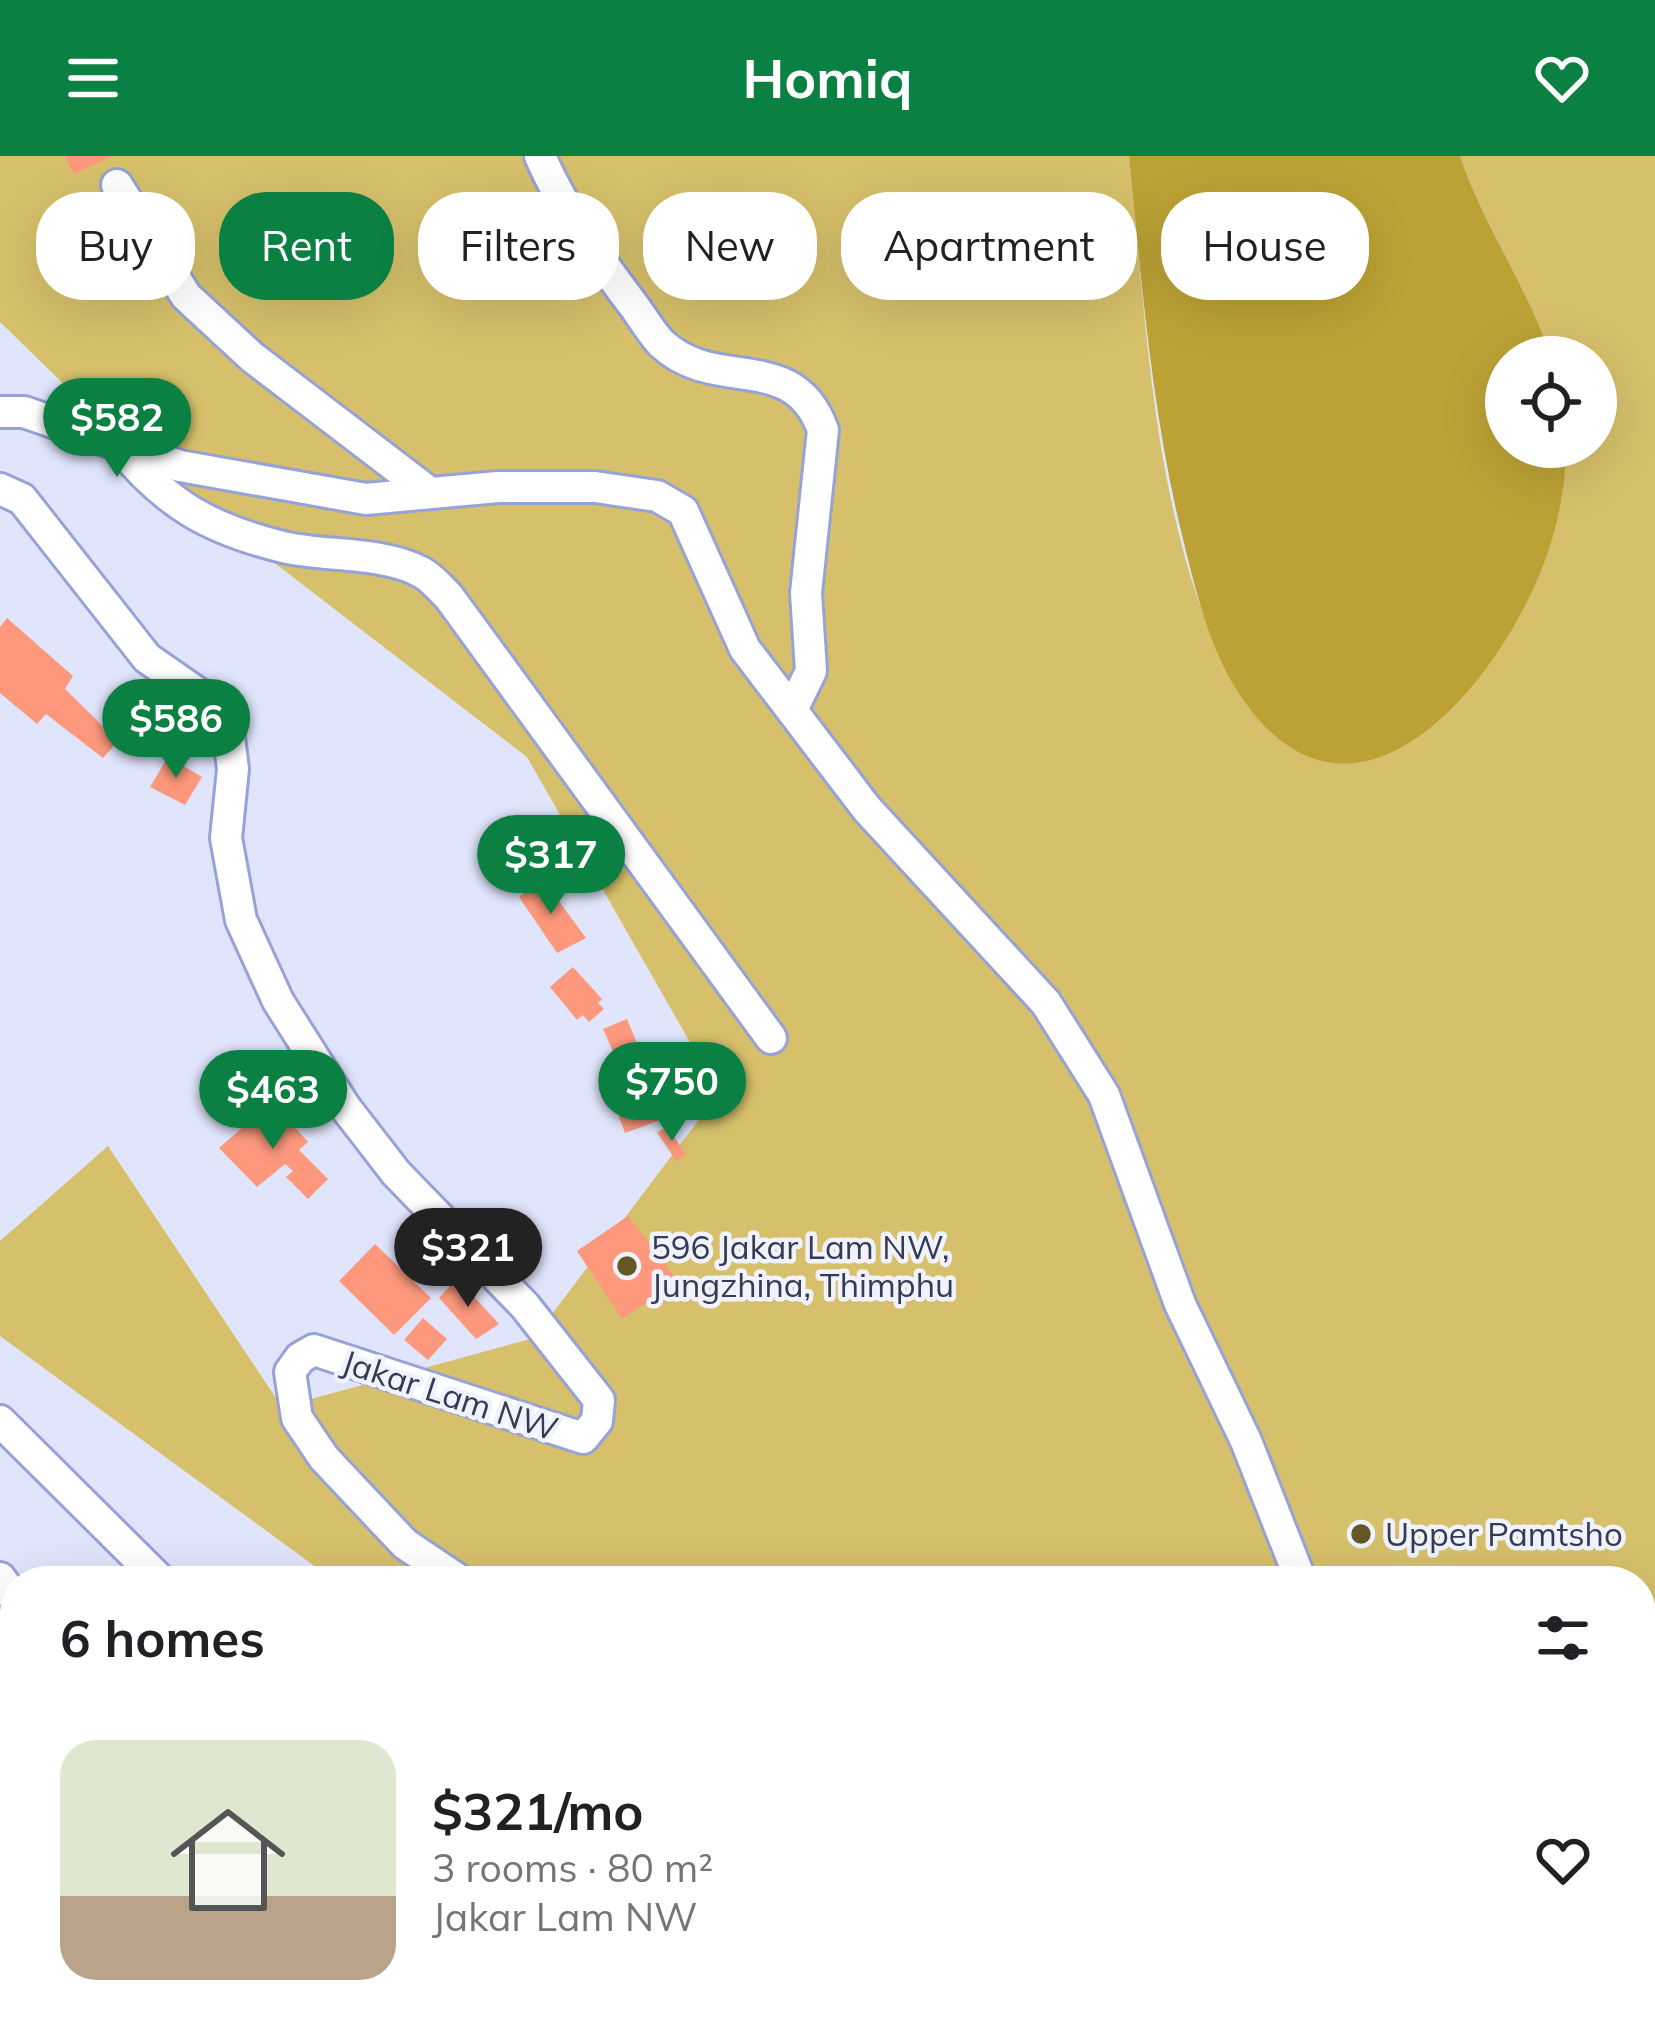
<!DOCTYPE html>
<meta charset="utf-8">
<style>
:root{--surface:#fff;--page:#f2f2f2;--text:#202124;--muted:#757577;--line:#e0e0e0;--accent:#0b8043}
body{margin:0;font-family:Mulish,sans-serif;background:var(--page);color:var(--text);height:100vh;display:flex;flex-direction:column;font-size:45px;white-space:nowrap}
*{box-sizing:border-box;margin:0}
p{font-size:39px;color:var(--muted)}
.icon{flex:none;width:66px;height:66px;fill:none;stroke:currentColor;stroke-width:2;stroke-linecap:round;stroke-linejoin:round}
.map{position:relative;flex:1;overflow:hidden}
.sheet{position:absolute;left:0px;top:1410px;width:1656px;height:468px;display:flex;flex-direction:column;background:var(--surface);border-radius:48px 48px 0 0;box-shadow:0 12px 48px #0002}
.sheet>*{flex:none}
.banner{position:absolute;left:36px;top:36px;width:1584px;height:108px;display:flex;gap:24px}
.fabs{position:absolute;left:1485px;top:180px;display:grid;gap:24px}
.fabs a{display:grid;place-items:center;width:132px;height:132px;border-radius:50%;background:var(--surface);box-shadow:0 12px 48px #0002;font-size:60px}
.price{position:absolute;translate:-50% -102px;padding:0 27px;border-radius:42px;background:var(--accent);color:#fff;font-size:39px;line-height:78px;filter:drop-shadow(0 3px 6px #0008)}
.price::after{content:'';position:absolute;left:50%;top:72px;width:36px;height:27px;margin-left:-18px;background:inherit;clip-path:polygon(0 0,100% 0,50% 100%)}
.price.selected{background:#222;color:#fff}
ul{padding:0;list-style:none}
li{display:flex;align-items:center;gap:36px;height:300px;padding:0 60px}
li+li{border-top:3px solid var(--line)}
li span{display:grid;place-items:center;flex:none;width:336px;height:240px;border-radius:36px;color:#555}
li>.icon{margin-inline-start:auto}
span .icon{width:144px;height:144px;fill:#fffc;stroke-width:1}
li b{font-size:51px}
h2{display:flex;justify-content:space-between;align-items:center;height:144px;padding:0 60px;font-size:51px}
.chip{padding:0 42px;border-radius:48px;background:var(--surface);box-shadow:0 12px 48px #0002;font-size:42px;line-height:108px}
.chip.selected{background:var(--accent);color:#fff}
header{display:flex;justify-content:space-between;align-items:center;height:156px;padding:0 60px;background:var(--accent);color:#fff;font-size:54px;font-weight:700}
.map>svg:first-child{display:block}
</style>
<header><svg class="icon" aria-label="menu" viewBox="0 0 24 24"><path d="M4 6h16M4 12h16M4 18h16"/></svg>Homiq<svg class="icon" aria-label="heart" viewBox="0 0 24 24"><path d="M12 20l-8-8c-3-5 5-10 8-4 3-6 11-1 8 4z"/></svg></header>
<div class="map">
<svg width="1655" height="1878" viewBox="0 0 1655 1878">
<rect width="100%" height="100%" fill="#e0e5fc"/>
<!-- green -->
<g fill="#d6c06b">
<path d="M0,0h1129c19,177 23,372 107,533l306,-122 20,-71 4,-49h30v-90h-45c-23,-70 -67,-130 -91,-201h195v1534l-14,2v-111h-1306l-335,-245v-95l108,-95 174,261 252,-69 185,-245 -192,-336 -380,-292 -147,-143z"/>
<path d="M713,1863h394l-1,15h-390z"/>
</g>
<!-- forest -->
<path fill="#bca235" d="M1129,0h331c24,71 68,131 91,201h-45v90h60c0,39 -8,79 -22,116 -47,126 -196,303 -308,126 -27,-44 -40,-97 -52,-146 -32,-127 -42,-257 -55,-387z"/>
<!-- building -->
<g fill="#fd987d">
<path d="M65,0h47l-38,18z"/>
<path d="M7,462l66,58 -8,13 53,52 -15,17 -57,-44 -9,10 -37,-31v-66z"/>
<path d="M168,601l34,20 -17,28 -35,-18z"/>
<path d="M541,721l45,61 -29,15 -38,-56z"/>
<path d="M573,811l29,32 -4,4 6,6 -15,13 -6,-7 -6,5 -27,-33z"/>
<path d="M627,863l12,29 -24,8 -12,-27z"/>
<path d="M640,900l23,63 -38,14 -24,-65z"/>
<path d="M272,946l36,40 -9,8 29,29 -20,20 -22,-22 7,-6 -8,-7 -28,23 -38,-39z"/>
<path d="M668,971l18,28 -10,6 -19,-29z"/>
<path d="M628,1060l50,65 -56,38 -45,-68z"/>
<path d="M375,1088l56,54 -37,37 -55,-54z"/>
<path d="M457,1122l42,46 -23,15 -37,-41z"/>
<path d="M423,1162l24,21 -19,21 -24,-20z"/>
<path d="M10,1537l5,5v79l-15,-14v-60z"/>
<path d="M243,1863h52l-10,15h-19z"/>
</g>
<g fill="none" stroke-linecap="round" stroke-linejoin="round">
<!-- minor casing -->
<g stroke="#97a2d7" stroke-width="36">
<g id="minor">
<path d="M540,0c23,53 59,104 94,150 8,11 17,26 27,37 55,52 132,4 162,87l-17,163 5,78 -18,37"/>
<path d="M117,29l69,111 66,61 178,136"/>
<path d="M0,256h24l156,54 186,33 132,-12h97l62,9 26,15 62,138 122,160 179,194 58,92 76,209 66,137 55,140"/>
<path d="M119,290c48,59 91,83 164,101 41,10 99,4 138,25 10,5 20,17 28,25l322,441"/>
<path d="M0,333l22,10 125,159 79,55 7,56 -7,69 15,82 37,81 67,106 51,66 129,133 74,94 -2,21 -14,17 -269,-88 -14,8 -10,14 7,46 27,40 81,86 55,37"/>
<path d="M0,1265l161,160"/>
<path d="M0,1422l15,21"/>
<path d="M1641,1485l14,2"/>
<path d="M1641,1564h14"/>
<path d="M1641,1686l14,8"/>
<path d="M178,1863l3,15"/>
<path d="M562,1863l4,15"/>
<path d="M1572,1878l83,-19"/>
</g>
</g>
<!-- minor -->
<use href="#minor" stroke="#fff" stroke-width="30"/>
</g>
<!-- markers -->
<g fill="#655825" stroke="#f0f3fe" stroke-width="4.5">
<circle cx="627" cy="1110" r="12"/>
<circle cx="1361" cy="1378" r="12"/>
</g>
<g text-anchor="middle" stroke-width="9" stroke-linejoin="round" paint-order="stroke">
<!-- poi labels -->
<g font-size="33" fill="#373b52" stroke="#f0f3fe" text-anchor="start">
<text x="651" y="1103">596 Jakar Lam NW,<tspan x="651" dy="38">Jungzhina, Thimphu</tspan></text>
<text x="1385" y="1390">Upper Pamtsho</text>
</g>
<!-- street labels -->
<g font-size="33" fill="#373b52" stroke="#f0f3fe">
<text transform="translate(450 1239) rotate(18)" y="12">Jakar Lam NW</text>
</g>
</g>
</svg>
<div class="fabs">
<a><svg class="icon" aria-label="locate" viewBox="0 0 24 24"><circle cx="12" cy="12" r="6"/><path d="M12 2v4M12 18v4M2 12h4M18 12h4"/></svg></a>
</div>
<b class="price" style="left:117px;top:324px">$582</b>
<b class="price" style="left:176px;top:625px">$586</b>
<b class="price" style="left:551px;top:761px">$317</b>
<b class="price" style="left:672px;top:988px">$750</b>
<b class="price" style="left:273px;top:996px">$463</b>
<b class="price selected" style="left:468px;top:1154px">$321</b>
<div class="banner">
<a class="chip">Buy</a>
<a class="chip selected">Rent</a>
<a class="chip">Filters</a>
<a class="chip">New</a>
<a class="chip">Apartment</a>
<a class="chip">House</a>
</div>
<section class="sheet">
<h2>6 homes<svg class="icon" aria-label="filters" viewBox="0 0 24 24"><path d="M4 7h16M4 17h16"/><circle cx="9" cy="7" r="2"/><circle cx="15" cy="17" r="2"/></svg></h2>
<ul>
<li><span style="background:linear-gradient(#dfe7d0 65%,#b9a48a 0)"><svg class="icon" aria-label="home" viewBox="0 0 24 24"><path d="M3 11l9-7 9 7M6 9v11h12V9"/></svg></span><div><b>$321/mo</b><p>3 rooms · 80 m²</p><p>Jakar Lam NW</p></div><svg class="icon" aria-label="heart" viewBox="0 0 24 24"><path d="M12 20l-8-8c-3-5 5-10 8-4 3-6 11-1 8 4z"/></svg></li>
</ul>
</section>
</div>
